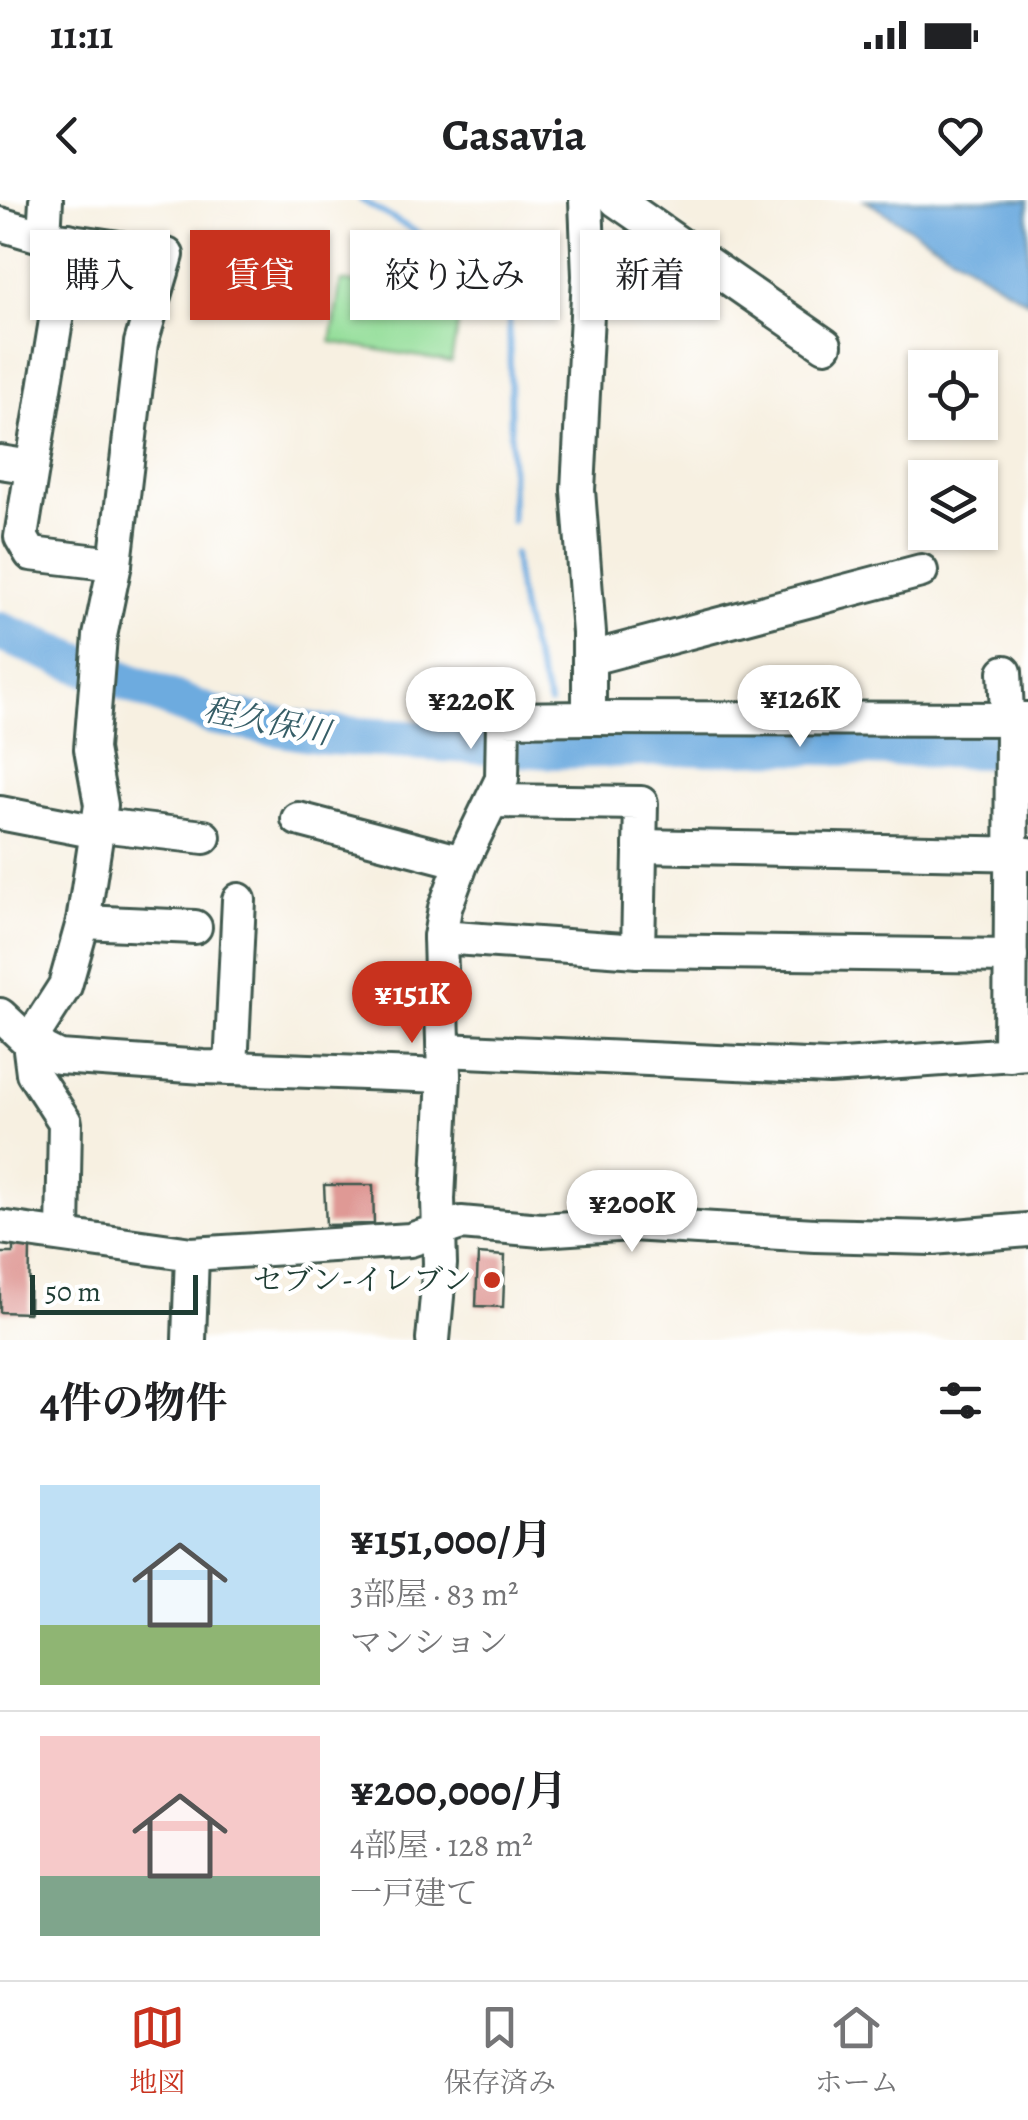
<!DOCTYPE html>
<html lang="ja">
<meta charset="utf-8">
<style>
:root{--surface:#fff;--page:#f2f2f2;--text:#202124;--muted:#757577;--line:#e0e0e0;--accent:#c8321e}
body{margin:0;font-family:Alegreya,"Noto Serif JP",serif;background:var(--page);color:var(--text);height:100vh;display:flex;flex-direction:column;font-size:38px;white-space:nowrap}
*{box-sizing:border-box;margin:0}
p{font-size:32px;color:var(--muted)}
.icon{flex:none;width:55px;height:55px;fill:none;stroke:currentColor;stroke-width:2;stroke-linecap:round;stroke-linejoin:round}
.map{position:relative;height:1140px;overflow:hidden}
.drawer{display:flex;flex-direction:column;background:var(--surface);flex:1}
.drawer>*{flex:none}
.top-card{position:absolute;left:30px;top:30px;width:970px;height:90px;display:flex;gap:20px}
.tools{position:absolute;left:908px;top:150px;display:grid;gap:20px}
.tools a{display:grid;place-items:center;width:90px;height:90px;border-radius:0px;background:var(--surface);box-shadow:0 2px 8px #0004;font-size:50px}
.scale{position:absolute;left:30px;bottom:25px;width:168px;box-sizing:border-box;padding-left:10px;border:5px solid #1f3d34;border-top:0;font-size:28px;line-height:35px;white-space:nowrap;color:#1f3d34;-webkit-text-stroke:8px #fff;paint-order:stroke}
.price{position:absolute;translate:-50% -85px;padding:0 22px;border-radius:35px;background:#fff;color:#222;font-size:32px;line-height:65px;filter:drop-shadow(0 2px 5px #0008)}
.price::after{content:'';position:absolute;left:50%;top:60px;width:30px;height:22px;margin-left:-15px;background:inherit;clip-path:polygon(0 0,100% 0,50% 100%)}
.price.selected{background:var(--accent);color:#fff}
ul{padding:0;list-style:none}
li{display:flex;align-items:center;gap:30px;height:250px;padding:0 40px}
li+li{border-top:2px solid var(--line)}
li span{display:grid;place-items:center;flex:none;width:280px;height:200px;border-radius:0px;color:#555}
li>.icon{margin-inline-start:auto}
span .icon{width:120px;height:120px;fill:#fffc;stroke-width:1}
li b{font-size:42px}
h2{display:flex;justify-content:space-between;align-items:center;height:120px;padding:0 40px;font-size:42px}
.tag{padding:0 35px;border-radius:0px;background:var(--surface);box-shadow:0 2px 8px #0004;font-size:35px;line-height:90px}
.tag.selected{background:var(--accent);color:#fff}
.status{display:flex;justify-content:space-between;align-items:center;height:70px;padding:0 50px;background:var(--surface);direction:ltr}
.status svg{height:28px;fill:currentColor}
header{display:flex;justify-content:space-between;align-items:center;height:130px;padding:0 40px;background:var(--surface);font-size:45px;font-weight:600}
.tab-bar{display:flex;justify-content:space-around;align-items:center;height:140px;border-top:2px solid var(--line);background:var(--surface);font-size:28px;color:var(--muted)}
.tab-bar a{display:grid;justify-items:center;gap:5px}
.tab-bar .selected{color:var(--accent)}
.map>svg:first-child{display:block}
</style>
<div class="status"><b>11:11</b><svg viewBox="0 0 49 12"><path d="M0 12V9h3v3zM5 12V6h3v6zM10 12V3h3v9zM15 12V0h3v12zM26 1h20v11H26zM47 4h2v5h-2z"/></svg></div>
<header><svg class="icon" aria-label="back" viewBox="0 0 24 24"><path d="M15 5l-7 7 7 7"/></svg>Casavia<svg class="icon" aria-label="heart" viewBox="0 0 24 24"><path d="M12 20l-8-8c-3-5 5-10 8-4 3-6 11-1 8 4z"/></svg></header>
<div class="map">
<svg width="1028" height="1140" viewBox="0 0 1028 1140">
<rect width="100%" height="100%" fill="#fff"/>
<filter id="ink" filterUnits="userSpaceOnUse"><feTurbulence type="fractalNoise" baseFrequency=".01" numOctaves="2"/><feDisplacementMap in="SourceGraphic" scale="20" xChannelSelector="R" yChannelSelector="G"/><feConvolveMatrix kernelMatrix="1 2 1 2 8 2 1 2 1" color-interpolation-filters="sRGB"/></filter>
<filter id="wash" filterUnits="userSpaceOnUse"><feTurbulence type="fractalNoise" baseFrequency=".0048" numOctaves="4" result="noise"/><feDisplacementMap in="SourceGraphic" scale="40" xChannelSelector="R" yChannelSelector="G"/><feGaussianBlur stdDeviation="2.25" result="paint"/><feColorMatrix in="noise" values="0 0 0 0 0 0 0 0 0 0 0 0 0 0 0 0 0 1.4 0 .05"/><feComposite in="paint" operator="in"/></filter>
<g filter="url(#wash)">
<rect width="100%" height="100%" fill="#f7f0e1"/>
<!-- green -->
<path fill="#94de9a" stroke="#5a8e67" stroke-width="2.5" d="M341,81l121,20 -11,61 -120,-20z"/>
<!-- water -->
<path fill="#6dabdf" stroke="#46748a" stroke-width="2.5" d="M865,0h163v102z"/>
<g fill="none" stroke-linecap="round" stroke-linejoin="round">
<!-- stream -->
<g stroke="#6dabdf" stroke-width="6">
<path d="M361,0l109,63"/>
<path d="M491,75l15,13 3,11 3,222"/>
<path d="M514,353c4,54 18,101 36,151"/>
<path d="M558,533l4,16"/>
</g>
<!-- river -->
<path stroke="#6dabdf" stroke-width="40" d="M0,432l211,83 117,20 225,14 221,-5 254,6"/>
</g>
<g id="blocks">
<!-- building -->
<g fill="#df9995">
<path d="M324,985h49l1,39 -48,1z"/>
<path d="M13,1045h17l-1,68 -29,-1v-59h13z"/>
<path d="M478,1054l27,2 -2,51 -27,-1z"/>
</g>
</g>
</g>
<g filter="url(#ink)">
<use href="#blocks" fill-opacity="0" stroke="#3f584e" stroke-width="2.5"/>
<g fill="none" stroke-linecap="round" stroke-linejoin="round">
<!-- minor casing -->
<g stroke="#3f584e" stroke-width="38">
<g id="minor">
<path d="M46,0l-2,37 123,18 -26,88 -26,221 -15,72 -9,113 10,56 -18,117 -18,64 -36,56 30,15 145,10 240,9"/>
<path d="M616,0l209,145"/>
<path d="M0,24l44,13"/>
<path d="M69,40l-48,297 10,17 84,10"/>
<path d="M0,262l32,5"/>
<path d="M591,458l330,-87"/>
<path d="M1005,472l2,41 5,14 -2,328"/>
<path d="M589,518l439,1"/>
<path d="M493,601l148,2 -3,148"/>
<path d="M0,613l98,19"/>
<path d="M298,619l164,43"/>
<path d="M100,625l104,12"/>
<path d="M640,646l388,8"/>
<path d="M83,722l112,5"/>
<path d="M440,737l198,14 373,5"/>
<path d="M0,815l29,27 4,31 32,49 -2,113"/>
<path d="M444,850l385,17 199,-14"/>
<path d="M231,868l8,-168"/>
<path d="M0,1027l192,27 218,-14 51,-17 80,7 90,-6 184,11 117,3 96,-8"/>
<path d="M189,1140l3,-86"/>
<path d="M433,1140l7,-76 -2,-65 6,-123 -4,-139 5,-29 17,-46 40,-83 1,-60 86,-1v-85l-11,-143 11,-214 -3,-76"/>
</g>
</g>
<!-- minor -->
<use href="#minor" stroke="#fff" stroke-width="32"/>
</g>
</g>
<!-- markers -->
<circle fill="#c8321e" stroke="#fff" stroke-width="4" cx="492" cy="1080" r="10"/>
<g text-anchor="middle" stroke-width="9" stroke-linejoin="round" paint-order="stroke">
<!-- poi labels -->
<g font-size="30" fill="#1f3d34" stroke="#fff" text-anchor="end">
<text x="472" y="1090">セブン-イレブン</text>
</g>
<!-- water labels -->
<g font-size="32" font-style="italic" fill="#365e67" stroke="#fff">
<text transform="translate(267 521) rotate(11)" y="11">程久保川</text>
</g>
</g>
</svg>
<div class="tools">
<a><svg class="icon" aria-label="locate" viewBox="0 0 24 24"><circle cx="12" cy="12" r="6"/><path d="M12 2v4M12 18v4M2 12h4M18 12h4"/></svg></a>
<a><svg class="icon" aria-label="layers" viewBox="0 0 24 24"><path d="M12 4l9 5-9 5-9-5zM3 14l9 5 9-5"/></svg></a>
</div>
<div class="scale">50 m</div>
<b class="price" style="left:800px;top:550px">¥126K</b>
<b class="price" style="left:471px;top:552px">¥220K</b>
<b class="price selected" style="left:412px;top:846px">¥151K</b>
<b class="price" style="left:632px;top:1055px">¥200K</b>
<div class="top-card">
<a class="tag">購入</a>
<a class="tag selected">賃貸</a>
<a class="tag">絞り込み</a>
<a class="tag">新着</a>
</div>
</div>
<section class="drawer">
<h2>4件の物件<svg class="icon" aria-label="filters" viewBox="0 0 24 24"><path d="M4 7h16M4 17h16"/><circle cx="9" cy="7" r="2"/><circle cx="15" cy="17" r="2"/></svg></h2>
<ul>
<li><span style="background:linear-gradient(#bfe0f5 70%,#8fb573 0)"><svg class="icon" aria-label="home" viewBox="0 0 24 24"><path d="M3 11l9-7 9 7M6 9v11h12V9"/></svg></span><div><b>¥151,000/月</b><p>3部屋 · 83 m²</p><p>マンション</p></div></li>
<li><span style="background:linear-gradient(#f6c9c9 70%,#7fa58c 0)"><svg class="icon" aria-label="home" viewBox="0 0 24 24"><path d="M3 11l9-7 9 7M6 9v11h12V9"/></svg></span><div><b>¥200,000/月</b><p>4部屋 · 128 m²</p><p>一戸建て</p></div></li>
</ul>
</section>
<nav class="tab-bar">
<a class="selected"><svg class="icon" aria-label="map" viewBox="0 0 24 24"><path d="M3 6l6-2 6 2 6-2v14l-6 2-6-2-6 2zM9 4v14M15 6v14"/></svg>地図</a>
<a><svg class="icon" aria-label="saved" viewBox="0 0 24 24"><path d="M7 4h10v16l-5-4-5 4z"/></svg>保存済み</a>
<a><svg class="icon" aria-label="home" viewBox="0 0 24 24"><path d="M3 11l9-7 9 7M6 9v11h12V9"/></svg>ホーム</a>
</nav>
